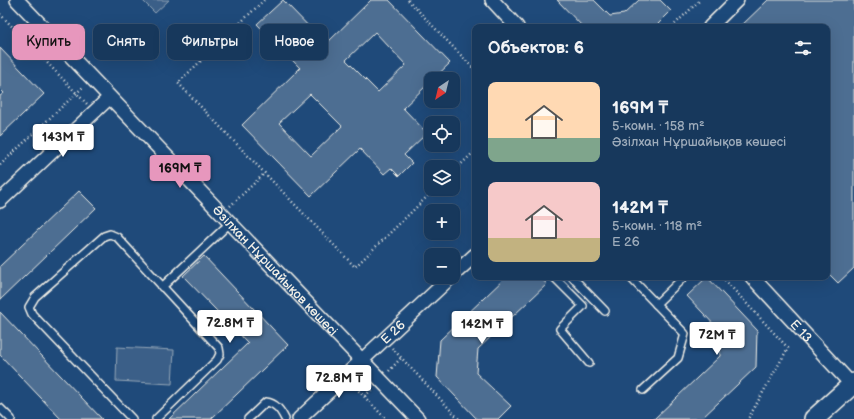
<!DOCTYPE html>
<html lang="ru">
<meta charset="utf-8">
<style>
:root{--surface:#17385c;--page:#244365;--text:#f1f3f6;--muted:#9eacbb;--line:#365272;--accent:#e797bd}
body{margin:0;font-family:"Balsamiq Sans",sans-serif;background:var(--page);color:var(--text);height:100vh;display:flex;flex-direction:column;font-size:15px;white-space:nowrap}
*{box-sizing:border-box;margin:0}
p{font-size:13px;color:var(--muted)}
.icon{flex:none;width:22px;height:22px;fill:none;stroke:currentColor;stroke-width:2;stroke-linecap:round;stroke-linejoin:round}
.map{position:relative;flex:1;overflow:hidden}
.side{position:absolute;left:472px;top:24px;width:358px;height:256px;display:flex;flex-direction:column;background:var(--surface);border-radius:8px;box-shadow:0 4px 16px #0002,0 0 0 1px var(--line)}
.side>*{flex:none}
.banner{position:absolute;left:12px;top:24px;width:380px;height:36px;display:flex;gap:8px}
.needle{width:26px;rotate:215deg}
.controls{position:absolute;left:424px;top:72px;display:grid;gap:8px}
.controls a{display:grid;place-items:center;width:36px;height:36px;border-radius:8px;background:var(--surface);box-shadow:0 4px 16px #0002,0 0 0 1px var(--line);font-size:20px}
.price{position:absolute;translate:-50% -34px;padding:0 9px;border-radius:4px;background:#fff;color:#222;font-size:13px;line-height:26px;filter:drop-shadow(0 1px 2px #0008)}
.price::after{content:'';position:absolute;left:50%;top:24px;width:12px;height:9px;margin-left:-6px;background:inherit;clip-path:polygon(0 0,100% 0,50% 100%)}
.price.active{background:var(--accent);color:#111}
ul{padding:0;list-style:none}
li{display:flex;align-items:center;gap:12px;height:100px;padding:0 16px}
li span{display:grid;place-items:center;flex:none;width:112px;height:80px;border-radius:8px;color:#555}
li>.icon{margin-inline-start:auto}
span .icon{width:48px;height:48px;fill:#fffc;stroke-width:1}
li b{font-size:17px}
h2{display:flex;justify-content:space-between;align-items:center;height:48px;padding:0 16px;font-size:17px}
.chip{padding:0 14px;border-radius:8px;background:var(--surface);box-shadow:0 4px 16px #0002,0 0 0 1px var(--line);font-size:14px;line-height:36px}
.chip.active{background:var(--accent);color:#111}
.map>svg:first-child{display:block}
</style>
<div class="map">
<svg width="854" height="419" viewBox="0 0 854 419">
<rect width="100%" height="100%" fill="#1f4a7a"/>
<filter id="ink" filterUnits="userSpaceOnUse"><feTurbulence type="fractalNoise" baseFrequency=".025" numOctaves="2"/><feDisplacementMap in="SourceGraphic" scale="8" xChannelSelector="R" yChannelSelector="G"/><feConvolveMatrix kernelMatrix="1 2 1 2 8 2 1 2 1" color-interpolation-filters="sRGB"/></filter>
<g filter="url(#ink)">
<!-- green -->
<g fill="#3a5f88" stroke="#97a8b8">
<path d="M142,0h27l-14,13z"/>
<path d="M117,347l57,3 -2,34 -56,-3z"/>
</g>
<!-- building -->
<g fill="#4d6e92" stroke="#f4f1e8" fill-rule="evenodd">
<path d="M283,0l43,44 45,-44h18l61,63 -47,45 24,25 -23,22 8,8 -13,13 -8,-8 -7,6 -24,-25 -49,47 -69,-71 58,-57 -43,-44zM375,32l31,33 -28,27 -32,-32zM310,94l32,32 -31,30 -32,-33z"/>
<path d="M557,0h37l16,16 14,-2 15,-14h21l11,11 -16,16h-72z"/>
<path d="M768,0h86v268l-16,15 -11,-11v-245h-87z"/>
<path d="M0,48l44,46 -44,42v-40l4,-3 -4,-4z"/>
<path d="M79,191l17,17 -96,92v-34z"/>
<path d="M204,256l84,89 -77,74h-42l79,-76 -65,-67z"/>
<path d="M506,277h33l8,7 -69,65 -2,24 35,33 -13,13h-21l-40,-42 3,-37z"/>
<path d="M707,277l50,53 -1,37 -55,52h-47l66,-63 -1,-26 -32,-34z"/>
<path d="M0,312l102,107h-41l-61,-64z"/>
</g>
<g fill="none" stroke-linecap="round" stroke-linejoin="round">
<!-- lane casing -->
<g stroke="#f4f1e8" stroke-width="10">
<g id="lane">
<path d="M554,277l29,29 -23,23 29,34"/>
<path d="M574,277l-1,1 32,33"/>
<path d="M630,277l55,57 -7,24 -35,32"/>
<path d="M162,287l68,-64"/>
<path d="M656,304l28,-27"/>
<path d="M0,408l11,11"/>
<path d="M132,419l-100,-105 -3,-7 6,-10 69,-61 6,-2 7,3 102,111 1,6 -3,6 -61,59"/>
<path d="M248,419l18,-17c10,1 15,9 19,17"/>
</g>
</g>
<!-- street casing -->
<g stroke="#f4f1e8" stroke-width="16">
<g id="street">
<path id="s1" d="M17,0l401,419"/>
<path d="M492,0l25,27"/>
<path d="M710,27l27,-27"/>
<path d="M0,201l109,-103"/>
<path d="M453,275l22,-20"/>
<path id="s2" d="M752,277l100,108"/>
<path id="s3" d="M299,419l152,-142"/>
</g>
</g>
<!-- secondary casing -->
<g stroke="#f4f1e8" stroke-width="22">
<path id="secondary" d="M814,419l40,-36"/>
</g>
<!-- path -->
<g stroke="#f4f1e8" stroke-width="2.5" stroke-dasharray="1 3" stroke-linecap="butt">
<path d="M264,0l-86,83 177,184 80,-78"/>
<path d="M408,0l67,70"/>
<path d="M0,14l87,90"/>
<path d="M672,27l28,-27"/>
<path d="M0,165l84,-79"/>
<path d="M453,172l22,-21"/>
<path d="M230,206l35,-33"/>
<path d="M722,277l66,71 -40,71"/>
<path d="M392,348l67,71"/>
<path d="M389,371l12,-13"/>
<path d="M353,385l33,34"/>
<path d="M365,396l8,-8"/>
</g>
<!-- lane -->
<use href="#lane" stroke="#1f4a7a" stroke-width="7"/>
<!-- street -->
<use href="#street" stroke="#1f4a7a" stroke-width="13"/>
<!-- secondary -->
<use href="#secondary" stroke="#1f4a7a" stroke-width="19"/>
</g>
</g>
<g text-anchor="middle" stroke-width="3" stroke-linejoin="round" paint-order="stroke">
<!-- street labels -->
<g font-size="13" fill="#f4f1e8" stroke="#1f4a7a">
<text dy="5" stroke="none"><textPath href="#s1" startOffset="374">Әзілхан Нұршайықов көшесі</textPath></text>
<text dy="5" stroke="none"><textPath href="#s2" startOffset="73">E 13</textPath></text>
<text dy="5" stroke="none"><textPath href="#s3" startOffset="128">E 26</textPath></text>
</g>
</g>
</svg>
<div class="controls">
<a><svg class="needle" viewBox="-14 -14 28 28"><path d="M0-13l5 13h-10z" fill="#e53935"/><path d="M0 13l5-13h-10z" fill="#9eacbb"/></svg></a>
<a><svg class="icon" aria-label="locate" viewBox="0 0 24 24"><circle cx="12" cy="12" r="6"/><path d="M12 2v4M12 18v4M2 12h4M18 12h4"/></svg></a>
<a><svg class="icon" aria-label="layers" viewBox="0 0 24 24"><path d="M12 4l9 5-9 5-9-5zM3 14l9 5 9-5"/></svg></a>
<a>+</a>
<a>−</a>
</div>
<b class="price" style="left:63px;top:158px">143M ₸</b>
<b class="price active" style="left:180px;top:189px">169M ₸</b>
<b class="price" style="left:230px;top:344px">72.8M ₸</b>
<b class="price" style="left:482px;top:345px">142M ₸</b>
<b class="price" style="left:717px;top:356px">72M ₸</b>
<b class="price" style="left:339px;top:399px">72.8M ₸</b>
<div class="banner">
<a class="chip active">Купить</a>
<a class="chip">Снять</a>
<a class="chip">Фильтры</a>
<a class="chip">Новое</a>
</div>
<section class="side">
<h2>Объектов: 6<svg class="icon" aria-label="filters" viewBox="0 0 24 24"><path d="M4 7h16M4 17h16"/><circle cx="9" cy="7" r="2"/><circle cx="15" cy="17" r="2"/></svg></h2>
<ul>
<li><span style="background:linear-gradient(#ffd9b3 70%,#7fa58c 0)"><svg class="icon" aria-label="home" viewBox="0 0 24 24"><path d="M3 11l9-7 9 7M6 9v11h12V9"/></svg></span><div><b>169M ₸</b><p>5-комн. · 158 m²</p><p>Әзілхан Нұршайықов көшесі</p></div></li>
<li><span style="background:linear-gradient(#f6c9c9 70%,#c2b280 0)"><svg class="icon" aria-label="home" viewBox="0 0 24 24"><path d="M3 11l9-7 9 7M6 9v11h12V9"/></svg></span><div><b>142M ₸</b><p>5-комн. · 118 m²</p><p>E 26</p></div></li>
</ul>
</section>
</div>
